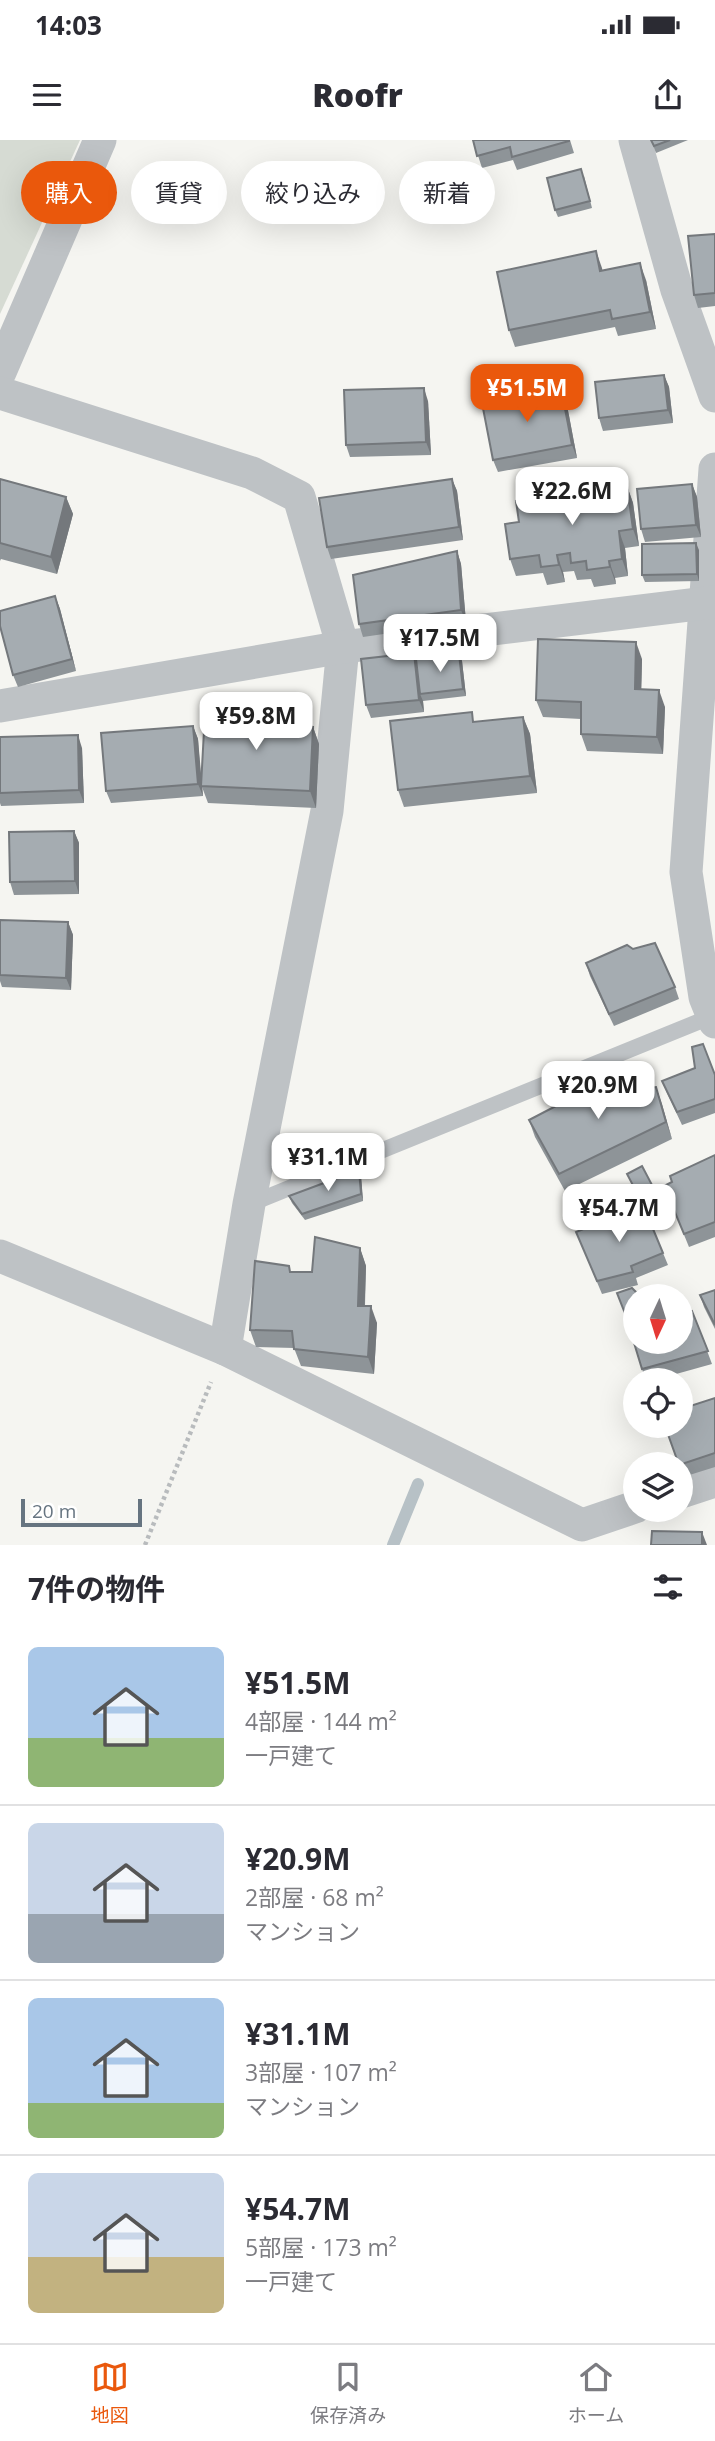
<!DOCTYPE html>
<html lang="ja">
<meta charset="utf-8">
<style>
:root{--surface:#fff;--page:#f7f7f7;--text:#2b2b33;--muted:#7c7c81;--line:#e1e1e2;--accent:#ea580c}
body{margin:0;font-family:"Open Sans","Noto Sans JP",sans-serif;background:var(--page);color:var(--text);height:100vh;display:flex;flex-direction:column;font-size:26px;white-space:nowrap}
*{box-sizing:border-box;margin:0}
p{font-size:23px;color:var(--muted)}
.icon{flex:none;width:38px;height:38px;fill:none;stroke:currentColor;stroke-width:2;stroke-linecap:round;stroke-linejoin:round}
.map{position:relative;height:1405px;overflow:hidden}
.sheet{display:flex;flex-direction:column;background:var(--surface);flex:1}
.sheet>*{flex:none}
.banner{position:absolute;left:21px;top:21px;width:674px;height:63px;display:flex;gap:14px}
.needle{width:46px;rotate:184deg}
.buttons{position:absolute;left:623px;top:1144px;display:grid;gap:14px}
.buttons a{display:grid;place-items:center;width:70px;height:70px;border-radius:50%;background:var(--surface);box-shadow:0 7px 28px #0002;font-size:35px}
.scale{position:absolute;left:21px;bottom:18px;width:121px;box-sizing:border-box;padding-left:7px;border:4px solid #667480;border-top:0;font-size:19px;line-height:24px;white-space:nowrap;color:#667480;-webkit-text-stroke:5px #fff;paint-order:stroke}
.price{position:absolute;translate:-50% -60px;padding:0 16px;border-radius:14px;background:#fff;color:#222;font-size:23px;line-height:46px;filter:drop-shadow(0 2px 4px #0008)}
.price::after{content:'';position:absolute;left:50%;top:42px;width:21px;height:16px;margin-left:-10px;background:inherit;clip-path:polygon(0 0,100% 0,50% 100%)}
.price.active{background:var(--accent);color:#fff}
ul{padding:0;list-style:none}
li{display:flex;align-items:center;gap:21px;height:175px;padding:0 28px}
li+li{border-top:2px solid var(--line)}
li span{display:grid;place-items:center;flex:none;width:196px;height:140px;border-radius:10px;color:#555}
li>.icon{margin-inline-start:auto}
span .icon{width:84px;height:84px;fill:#fffc;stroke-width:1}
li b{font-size:30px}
h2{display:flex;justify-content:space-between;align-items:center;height:84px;padding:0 28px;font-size:30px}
.chip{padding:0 24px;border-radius:32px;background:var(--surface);box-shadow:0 7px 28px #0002;font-size:24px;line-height:63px}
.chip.active{background:var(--accent);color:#fff}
.status{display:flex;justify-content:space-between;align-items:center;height:49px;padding:0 35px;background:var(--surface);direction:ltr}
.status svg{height:19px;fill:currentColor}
header{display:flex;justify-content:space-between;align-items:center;height:91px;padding:0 28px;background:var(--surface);font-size:32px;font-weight:800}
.tabs{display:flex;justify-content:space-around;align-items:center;height:98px;border-top:2px solid var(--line);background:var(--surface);font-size:19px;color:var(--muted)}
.tabs a{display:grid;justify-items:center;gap:4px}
.tabs .active{color:var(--accent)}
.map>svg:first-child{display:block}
</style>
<div class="status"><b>14:03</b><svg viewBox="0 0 49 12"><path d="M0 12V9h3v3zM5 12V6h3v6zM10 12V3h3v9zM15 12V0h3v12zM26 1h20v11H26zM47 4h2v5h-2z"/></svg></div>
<header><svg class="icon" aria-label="menu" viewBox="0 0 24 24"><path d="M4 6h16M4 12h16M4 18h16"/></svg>Roofr<svg class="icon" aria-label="share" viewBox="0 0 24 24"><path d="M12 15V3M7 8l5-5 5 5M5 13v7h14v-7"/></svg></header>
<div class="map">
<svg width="715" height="1405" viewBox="0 0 715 1405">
<rect width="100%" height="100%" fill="#f5f5f1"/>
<!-- green -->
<path fill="#d6dbd3" d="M0,0h80l-80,174z"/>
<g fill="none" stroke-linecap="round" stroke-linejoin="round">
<!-- stream -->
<path stroke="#b7c1c6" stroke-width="12" d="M393,1405l25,-61"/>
<!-- path -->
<path stroke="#b8bbbd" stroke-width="4.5" stroke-dasharray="3.5 3.5" stroke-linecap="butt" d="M145,1405l66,-163"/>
<!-- service -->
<path stroke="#bec2c5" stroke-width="16" d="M250,1064l465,-189"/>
<!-- minor -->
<g stroke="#bec2c5" stroke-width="33">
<path d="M635,0l42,150 38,106"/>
<path d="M0,232l100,-232"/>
<path d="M0,253l252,80 47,24 44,150 -16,164 -78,393 -24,145"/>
<path d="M715,329l-29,403 19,125 10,25"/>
<path d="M0,566l343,-59 372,-45"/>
<path d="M0,1116l225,93 357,176 53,-18"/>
<path d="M681,1352l34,-11"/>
</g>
</g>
<!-- wall -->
<g fill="#8e9498">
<path d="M473,0h97l4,13 -57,17 -4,-10 -31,8z"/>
<path d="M651,0h37l-32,13z"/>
<path d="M584,36l8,32 -34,9 -3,-7z"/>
<path d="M715,94v72l-17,2 -4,-13z"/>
<path d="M603,130l43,10 10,49 -38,7 -3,-9 -100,20 -6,-17z"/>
<path d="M664,235l5,12 4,36 -70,8 -4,-13z"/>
<path d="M566,260l11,58 -79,14 -5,-12z"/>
<path d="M428,261l3,54 -81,2 -4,-12z"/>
<path d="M0,339l66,18 7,17 -16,60 -56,-15 -1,2z"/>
<path d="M452,339l5,12 6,49 -132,19 -4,-12z"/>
<path d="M692,344l5,13 4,40 -56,5 -4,-13z"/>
<path d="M627,346l6,17 6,43 -14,2 3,28 -13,2 1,6 -22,3 -3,-8 -14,1 -3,-9 -11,1 2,10 -18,3 -4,-12 -27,3 -6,-17 9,-37z"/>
<path d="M699,410v31l-54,1 -3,-7z"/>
<path d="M457,411l4,13 5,58 -103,15 -4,-13z"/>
<path d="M55,456l5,13 16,62 -58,16 -5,-12z"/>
<path d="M459,514l3,7 4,35 -43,5 1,11 -53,6 -5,-13 50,-46z"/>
<path d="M642,519l-1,30 24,18 -2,47 -76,-3 -6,-17v-15l-38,-2 -7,-17z"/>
<path d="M300,577l3,10h10l6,17 -3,64 -108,-5 -6,-16 1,9 -92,7 -5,-12 87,-65 5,13 3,43z"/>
<path d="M523,577l7,17 7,59 -133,14 -6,-17z"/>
<path d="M0,597l82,11 2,55 -83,3 -1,-3z"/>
<path d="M74,691l5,12v51l-65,1 -4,-13z"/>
<path d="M0,780l68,2 5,13 -2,55 -69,-3 -2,-6z"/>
<path d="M633,809l42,38 4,12 -65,27 -24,-50 -4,-13z"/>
<path d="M715,935v38l-33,12 -15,-32 -5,-12z"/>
<path d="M656,947l16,52 -107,52 -30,-54 -6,-17 110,-31z"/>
<path d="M715,1015v82l-26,10 -25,-61z"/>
<path d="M359,1030l2,6 2,25 -58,19 -13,-17 -3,-7z"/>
<path d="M627,1034l25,11 2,6 -15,9z"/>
<path d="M576,1092l87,21 5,12 -32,13 2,7 -36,9z"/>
<path d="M360,1108l6,18 -1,40 12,17 -3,51 -73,-8 -7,-18 -38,-1 -6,-17 42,-58h20z"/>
<path d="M715,1150v39l-11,-22 -4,-12z"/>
<path d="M617,1153l18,4v23l-6,3z"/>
<path d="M692,1171l20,53 -61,17h-5l-4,-12z"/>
<path d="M715,1258v69l-32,10 -2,-6v-6h-2z"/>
</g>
<!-- shaded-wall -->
<g fill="#74787c">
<path d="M596,111l6,17 4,20 -6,-17z"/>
<path d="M640,123l6,17 10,49 -6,-17z"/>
<path d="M664,235l5,12 4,36 -5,-13z"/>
<path d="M424,248l4,13 3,54 -5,-13z"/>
<path d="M561,248l5,12 11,58 -5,-13z"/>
<path d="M452,339l5,12 6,49 -4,-13z"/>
<path d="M692,344l5,13 4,40 -5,-12z"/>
<path d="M627,346l6,17 6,43 -6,-17z"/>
<path d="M66,357l7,17 -16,60 -6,-17z"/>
<path d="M619,391l6,17 3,28 -6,-17z"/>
<path d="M696,403l3,7v31l-2,-7z"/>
<path d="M457,411l4,13 5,58 -5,-12z"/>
<path d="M557,415l6,17 2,10 -6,-17z"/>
<path d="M609,421l6,17 1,6 -6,-17z"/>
<path d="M55,456l5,13 16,62 -4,-12z"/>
<path d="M636,502l6,17 -1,47 -6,-17z"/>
<path d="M414,513l4,13 2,28 3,7 1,11 -5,-12z"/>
<path d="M459,514l3,7 4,35 -3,-7z"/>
<path d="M659,550l6,17 -2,47 -6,-17z"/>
<path d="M523,577l7,17 7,59 -7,-17z"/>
<path d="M193,586l5,13 5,57 -5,-12z"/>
<path d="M313,587l6,17 -3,64 -6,-17z"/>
<path d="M78,595l4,13 2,55 -5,-13z"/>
<path d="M74,691l5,12v51l-4,-13z"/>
<path d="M68,782l5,13 -2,55 -5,-12z"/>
<path d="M656,947l6,17 10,35 -6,-17z"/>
<path d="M359,1030l2,6 2,25 -2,-7z"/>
<path d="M360,1108l6,18 -2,57 -6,-17z"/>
<path d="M371,1166l6,17 -3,51 -6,-17z"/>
<path d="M702,1392l5,13h-5z"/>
</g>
<!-- building -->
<g fill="#a5acb1" stroke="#74787c" stroke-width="2">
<path d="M473,0h96v1l-57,16 -2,-10 -33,9z"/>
<path d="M651,0h19l-16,6z"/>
<path d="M581,29l9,32 -35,9 -8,-32z"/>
<path d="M715,94v59l-21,2 -6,-59z"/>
<path d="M596,111l4,20 40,-8 10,49 -38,7 -2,-9 -101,20 -12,-58z"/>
<path d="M664,235l4,35 -69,8 -4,-36z"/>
<path d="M424,248l2,54 -80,3 -2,-55z"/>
<path d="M561,248l11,57 -79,15 -11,-57z"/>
<path d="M0,339l66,18 -15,60 -51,-14z"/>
<path d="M452,339l7,48 -132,20 -8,-49z"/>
<path d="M692,344l4,41 -55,4 -4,-40z"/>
<path d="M627,346l6,43 -14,2 3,28 -13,2 1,6 -23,3 -1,-9 -15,2 -1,-10 -13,2 2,10 -18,2 -2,-12 -29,4 -5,-35 14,-2 -3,-21z"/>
<path d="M696,403l1,31 -55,1v-31z"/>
<path d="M457,411l4,59 -102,14 -6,-49z"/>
<path d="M55,456l17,63 -59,16 -13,-49v-15z"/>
<path d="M538,499l98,3 -1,47 24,1 -2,47 -76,-3v-32l-45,-2z"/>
<path d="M414,513l5,47 -53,5 -5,-46z"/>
<path d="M459,514l4,35 -43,5 -4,-35z"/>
<path d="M205,572l95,5 -1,9 14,1 -3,64 -109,-5z"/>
<path d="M472,572l1,10 50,-5 7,59 -132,14 -8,-69z"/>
<path d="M193,586l5,58 -92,7 -5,-58z"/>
<path d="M78,595l1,55 -79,3v-56z"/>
<path d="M74,691l1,50 -65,1 -1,-50z"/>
<path d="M0,780l68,2 -2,56 -66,-3z"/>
<path d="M655,803l20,44 -66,27 -23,-51 41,-18 6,4z"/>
<path d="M703,904l12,31v24l-38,13 -15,-31 33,-13 -3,-21z"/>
<path d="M625,930l14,19 17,-2 10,35 -107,52 -30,-54z"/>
<path d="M715,1015v67l-31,12 -20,-48 8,-4 -2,-6z"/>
<path d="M642,1026l10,19 -15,8 -10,-19z"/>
<path d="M359,1030l2,24 -59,20 -13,-18z"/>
<path d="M646,1072l17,41 -32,13 2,6 -36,9 -21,-49 44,-18z"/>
<path d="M315,1097l45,11 -2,58h13l-3,51 -74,-8 -2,-18 -42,-1 5,-69 34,5 1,6h22z"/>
<path d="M632,1148l9,9h-6v15l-9,4 -9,-23z"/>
<path d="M715,1150v35l-15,-30z"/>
<path d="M692,1171l16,40 -66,18 -11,-36 4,-1v10h46v-27z"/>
<path d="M715,1258v55l-36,12 -14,-39h16v-17z"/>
<path d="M652,1391l50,1v13h-51z"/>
</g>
</svg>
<div class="buttons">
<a><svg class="needle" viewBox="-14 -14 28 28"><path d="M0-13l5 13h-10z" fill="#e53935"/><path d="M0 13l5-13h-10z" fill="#7c7c81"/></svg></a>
<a><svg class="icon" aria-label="locate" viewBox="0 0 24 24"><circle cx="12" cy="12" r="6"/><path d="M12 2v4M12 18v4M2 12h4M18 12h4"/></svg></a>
<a><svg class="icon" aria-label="layers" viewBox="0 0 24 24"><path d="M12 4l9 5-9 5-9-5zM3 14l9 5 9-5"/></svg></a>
</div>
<div class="scale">20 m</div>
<b class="price active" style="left:527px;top:284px">¥51.5M</b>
<b class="price" style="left:572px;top:387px">¥22.6M</b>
<b class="price" style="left:440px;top:534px">¥17.5M</b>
<b class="price" style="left:256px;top:612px">¥59.8M</b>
<b class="price" style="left:598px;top:981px">¥20.9M</b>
<b class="price" style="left:328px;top:1053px">¥31.1M</b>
<b class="price" style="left:619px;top:1104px">¥54.7M</b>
<div class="banner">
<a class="chip active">購入</a>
<a class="chip">賃貸</a>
<a class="chip">絞り込み</a>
<a class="chip">新着</a>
</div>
</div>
<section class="sheet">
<h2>7件の物件<svg class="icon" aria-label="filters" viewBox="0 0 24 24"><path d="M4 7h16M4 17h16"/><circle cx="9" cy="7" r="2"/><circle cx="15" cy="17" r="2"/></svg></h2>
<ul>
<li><span style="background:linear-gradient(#a9c7e8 65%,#8fb573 0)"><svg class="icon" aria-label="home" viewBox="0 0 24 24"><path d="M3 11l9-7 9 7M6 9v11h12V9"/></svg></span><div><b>¥51.5M</b><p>4部屋 · 144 m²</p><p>一戸建て</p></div></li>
<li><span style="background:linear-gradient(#c9d6e8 65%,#9aa5b1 0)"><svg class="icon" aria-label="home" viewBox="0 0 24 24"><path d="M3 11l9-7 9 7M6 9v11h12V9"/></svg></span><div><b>¥20.9M</b><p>2部屋 · 68 m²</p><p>マンション</p></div></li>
<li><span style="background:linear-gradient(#a9c7e8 75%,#8fb573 0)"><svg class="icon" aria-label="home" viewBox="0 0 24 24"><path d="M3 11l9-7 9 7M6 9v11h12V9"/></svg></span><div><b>¥31.1M</b><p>3部屋 · 107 m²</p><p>マンション</p></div></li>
<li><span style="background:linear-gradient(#c9d6e8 60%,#c2b280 0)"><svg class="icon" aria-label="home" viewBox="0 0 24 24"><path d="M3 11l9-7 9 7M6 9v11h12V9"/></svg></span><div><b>¥54.7M</b><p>5部屋 · 173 m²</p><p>一戸建て</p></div></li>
</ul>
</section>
<nav class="tabs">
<a class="active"><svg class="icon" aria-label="map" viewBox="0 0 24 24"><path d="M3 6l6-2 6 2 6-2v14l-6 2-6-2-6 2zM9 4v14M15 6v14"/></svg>地図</a>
<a><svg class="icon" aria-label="saved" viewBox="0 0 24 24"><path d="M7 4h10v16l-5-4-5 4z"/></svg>保存済み</a>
<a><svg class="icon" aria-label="home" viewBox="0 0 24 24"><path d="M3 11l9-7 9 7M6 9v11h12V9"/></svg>ホーム</a>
</nav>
